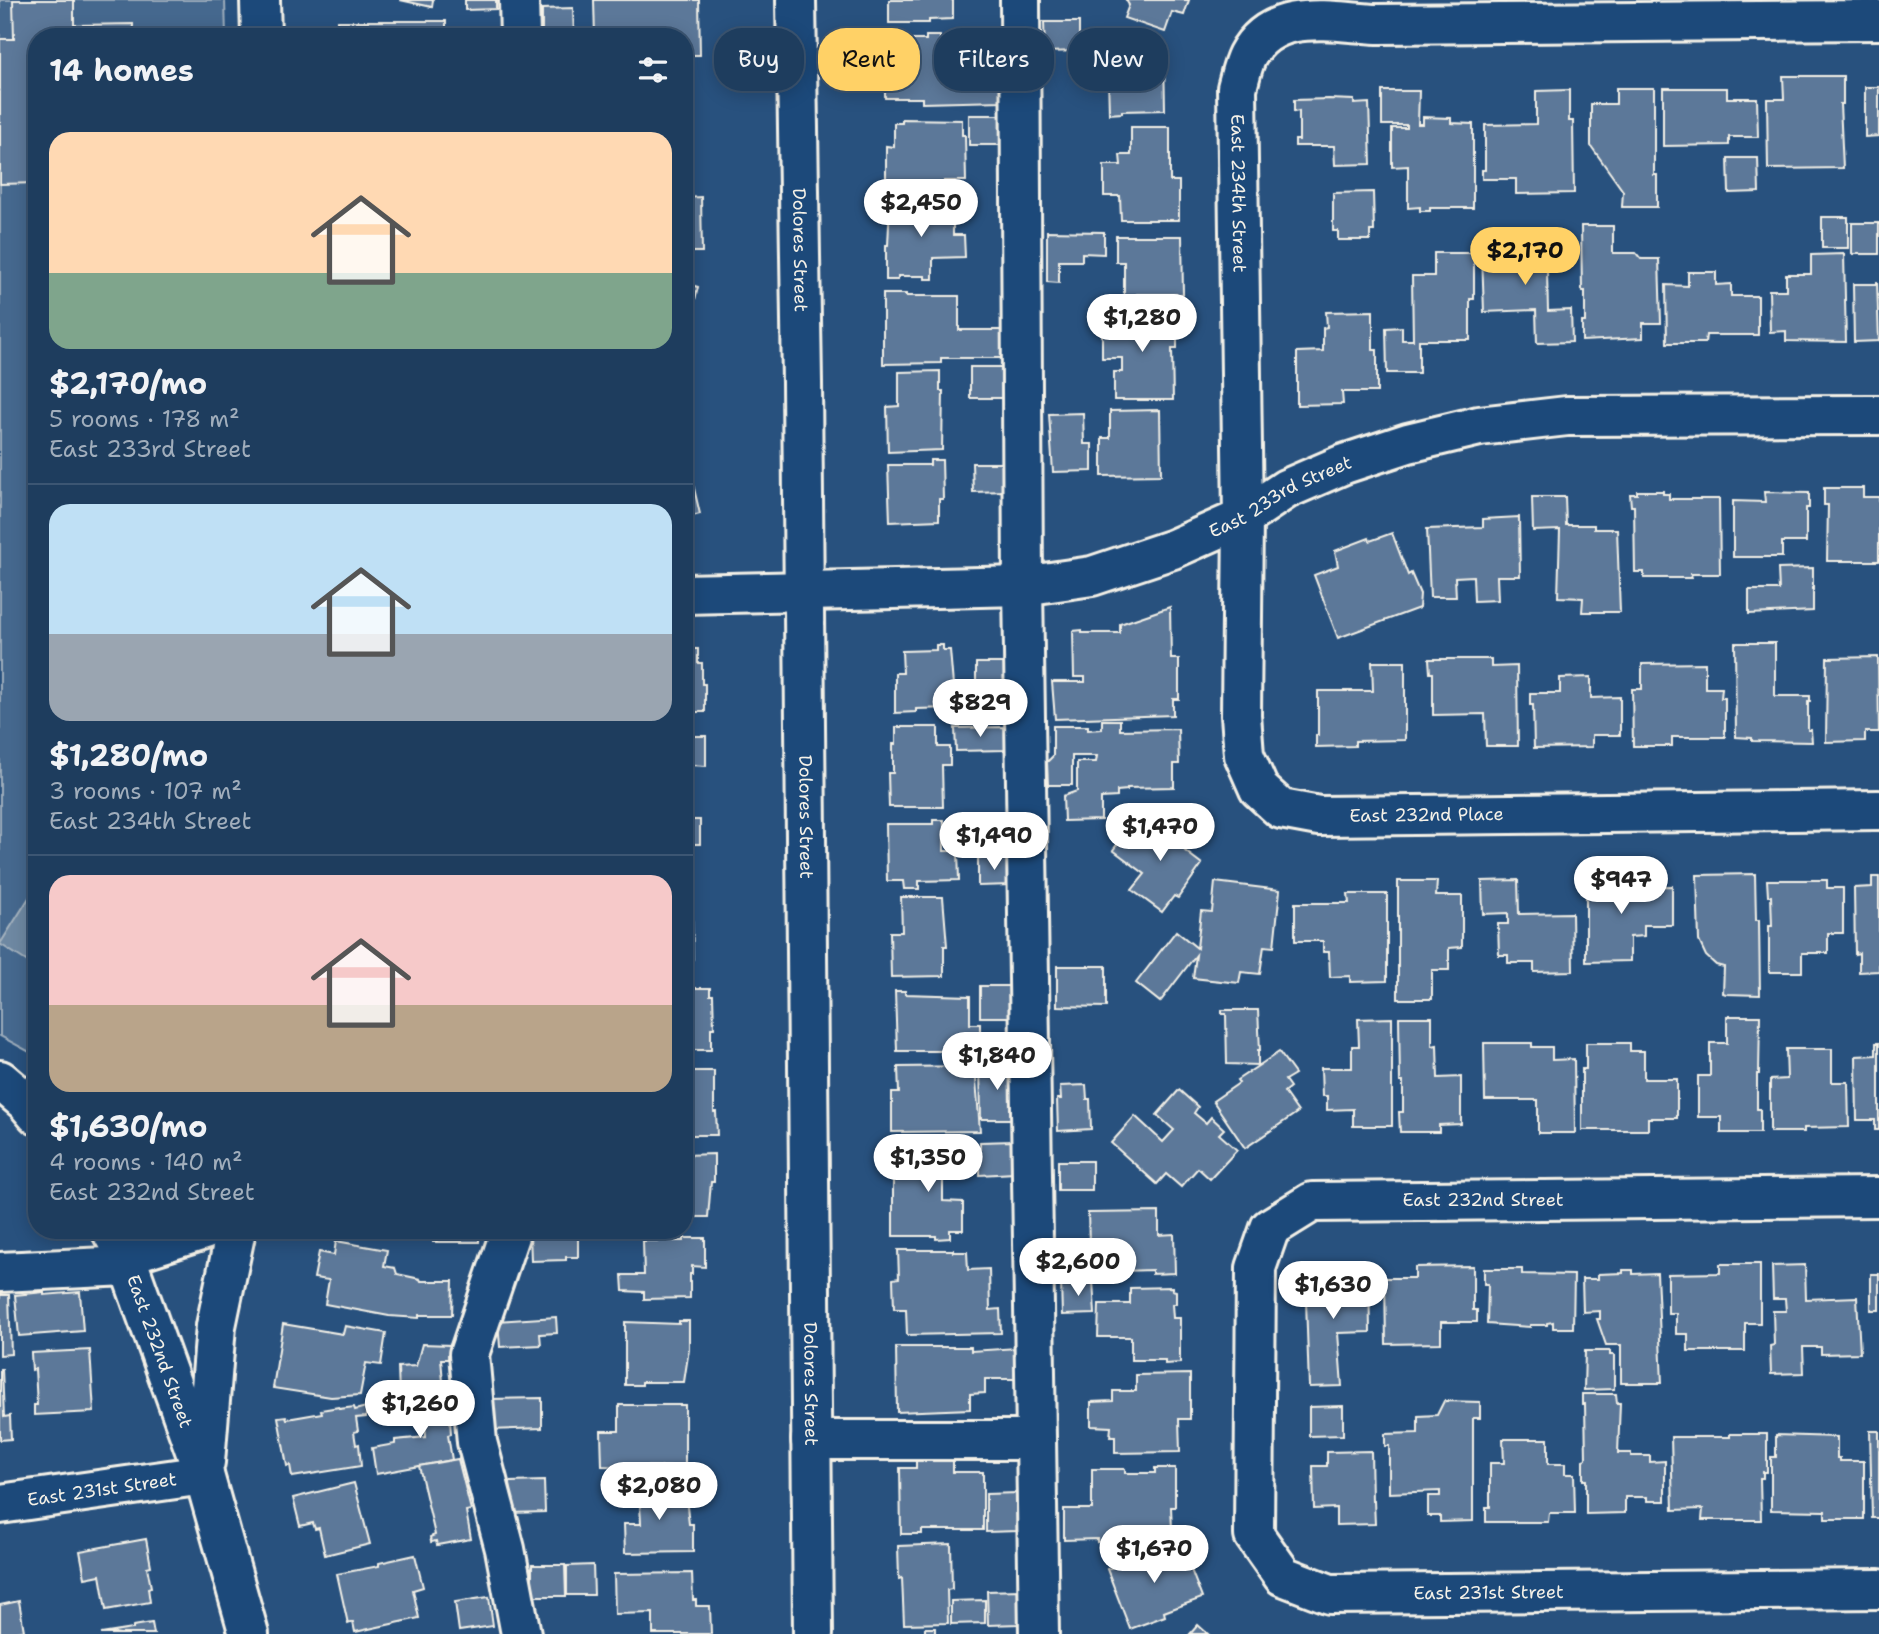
<!DOCTYPE html>
<meta charset="utf-8">
<style>
:root{--surface:#1e3d5e;--page:#264464;--text:#f1f3f6;--muted:#a1aebc;--line:#3c5673;--accent:#ffd166}
body{margin:0;font-family:"Shantell Sans",sans-serif;background:var(--page);color:var(--text);height:100vh;display:flex;flex-direction:column;font-size:26px;white-space:nowrap}
*{box-sizing:border-box;margin:0}
p{font-size:23px;color:var(--muted)}
.icon{flex:none;width:38px;height:38px;fill:none;stroke:currentColor;stroke-width:2;stroke-linecap:round;stroke-linejoin:round}
.map{position:relative;flex:1;overflow:hidden}
.drawer{position:absolute;left:28px;top:28px;width:665px;height:1211px;display:flex;flex-direction:column;background:var(--surface);border-radius:28px;box-shadow:0 4px 18px #0003,0 0 0 2px var(--line)}
.drawer>*{flex:none}
.top-card{position:absolute;left:714px;top:28px;width:665px;height:63px;display:flex;gap:14px}
.price{position:absolute;translate:-50% -60px;padding:0 16px;border-radius:24px;background:#fff;color:#222;font-size:23px;line-height:46px;filter:drop-shadow(0 2px 4px #0008)}
.price::after{content:'';position:absolute;left:50%;top:42px;width:21px;height:16px;margin-left:-10px;background:inherit;clip-path:polygon(0 0,100% 0,50% 100%)}
.price.on{background:var(--accent);color:#111}
ul{padding:0;list-style:none}
li{display:grid;align-content:center;gap:14px;height:371px;padding:0 21px}
li+li{border-top:2px solid var(--line)}
li span{display:grid;place-items:center;height:217px;border-radius:21px;color:#555}
li>.icon{margin-inline-start:auto}
span .icon{width:126px;height:126px;fill:#fffc;stroke-width:1}
li b{font-size:30px}
h2{display:flex;justify-content:space-between;align-items:center;height:84px;padding:0 21px;font-size:30px}
.chip{padding:0 24px;border-radius:28px;background:var(--surface);box-shadow:0 4px 18px #0003,0 0 0 2px var(--line);font-size:24px;line-height:63px}
.chip.on{background:var(--accent);color:#111}
.map>svg:first-child{display:block}
</style>
<div class="map">
<svg width="1879" height="1634" viewBox="0 0 1879 1634">
<rect width="100%" height="100%" fill="#28517e"/>
<filter id="ink" filterUnits="userSpaceOnUse"><feTurbulence type="fractalNoise" baseFrequency=".0143" numOctaves="2"/><feDisplacementMap in="SourceGraphic" scale="14" xChannelSelector="R" yChannelSelector="G"/><feConvolveMatrix kernelMatrix="1 2 1 2 8 2 1 2 1" color-interpolation-filters="sRGB"/></filter>
<g filter="url(#ink)">
<!-- green -->
<path fill="#45688e" stroke="#9cacbb" stroke-width="2" d="M0,0h225l1,37h-189v1019l-37,-20z"/>
<!-- water -->
<path fill="#6e88a2" stroke="#a4b2be" stroke-width="2" d="M37,885v83l-37,-24z"/>
<!-- building -->
<g fill="#5b7899" stroke="#f4f1e8" stroke-width="2">
<path d="M13,0h61v25l59,-1v13h-96v146l-37,1v-145h14z"/>
<path d="M400,0h33l-1,7z"/>
<path d="M465,0h31v9l-31,1z"/>
<path d="M594,0h105l1,55h-16v-18h-89z"/>
<path d="M889,0h64v19l-24,1v3h-40z"/>
<path d="M1126,0h63l-5,15 -12,-3 -7,20 -41,-14 5,-13z"/>
<path d="M573,8l1,29h-32v-28z"/>
<path d="M337,21h109v16h-108z"/>
<path d="M1044,22h35v29l-34,1z"/>
<rect x="465" y="28" width="31" height="9"/>
<path d="M926,36h14v32h30v4h33v29l-81,2v-5h-37v-26l-4,1v-10h4v-23h41z"/>
<path d="M1164,52l1,58 -43,1v2l-13,1 -1,-38h6v-23z"/>
<path d="M1783,76h60v28h-3l3,64 -75,1 -1,-70h17z"/>
<path d="M1865,87h14v49l-14,1z"/>
<path d="M1616,88h38v87h3v32h-35l1,-16 -32,-45v-42h25z"/>
<path d="M1663,88h64v10h30l1,39h-29v8l-66,1z"/>
<path d="M1569,90v31h4l1,72 -58,1v-15h-34v-9h3v-45l51,-1v-33z"/>
<path d="M1382,91h37l-1,33h5v-7l28,1v5l22,1v84h-43v3h-10v-4l-12,1v-42l-16,1v-39h15v-3h-25z"/>
<path d="M1329,99l25,1v4l15,-1 2,61 -36,1 -1,-19h-39v-6h4v-29l-5,1v-12z"/>
<rect x="969" y="115" width="34" height="30"/>
<path d="M902,119l60,1v15h3l1,46h-22v3h-58v-38l8,1v-24h8z"/>
<path d="M1131,127h39v54h9v39h-58l-1,-24h-16v-31h17l-1,-10h11z"/>
<path d="M1728,158h30l1,34 -30,1z"/>
<path d="M1373,192l1,39h-4v9h-32v-9h-5v-38z"/>
<path d="M701,197l1,55h-18v-54z"/>
<path d="M953,201v34h11l1,22 -32,1v21h-8v-3h-27v4h-12v-35h2l2,-41z"/>
<rect x="1822" y="217" width="26" height="31"/>
<rect x="1852" y="223" width="27" height="31"/>
<path d="M1581,226h32v27h23l5,6h18l2,64h-18v15l-61,3v-19h3v-31h-3z"/>
<path d="M1047,231l57,1v22l-22,-1v8h-23v22l-12,-1z"/>
<path d="M1546,233l2,78 23,-1 1,32 -35,1 -1,-33 -52,2 -2,-58 33,-1 -1,-18z"/>
<path d="M1116,236h66l1,58h-46v3l-13,1v-36h-8z"/>
<path d="M1434,253h40v46h-4v41h-51v33h-32l-1,-45 16,-1v13h11l-1,-64h22z"/>
<path d="M1844,254l2,88 -60,-1v-10l-16,1 -1,-42h17v-16h25v-19z"/>
<path d="M1688,272h28v13l15,-1v12h27v39h-52l-1,8h-38l-1,-58 22,1z"/>
<path d="M1877,281l2,60 -25,1 -1,-58h24z"/>
<path d="M684,283l14,4 -11,47 -3,-1z"/>
<path d="M883,294h23v2h53v34h46v28h-64v5l-58,1z"/>
<path d="M1165,311h12v38h-5l1,51h-59v-28h8v-14h-20v-44h63z"/>
<path d="M1373,311v39h4v42h-35l1,12 -46,1v-53l26,-1v-23l4,-1 -1,-15z"/>
<rect x="970" y="367" width="35" height="31"/>
<path d="M940,371v20h3l-1,59 -54,2 -1,-45 12,-1v-34z"/>
<path d="M1160,410l1,65 -59,1v-38h8v-27z"/>
<path d="M1083,413l1,31h8v27l-39,1 -4,-58z"/>
<path d="M930,460h12l1,39h-4v21l-49,2 -2,-57h42z"/>
<path d="M972,463h34l1,28 -34,1z"/>
<path d="M689,467l11,47 -16,4v-50z"/>
<path d="M1824,488h39v9h16v64h-52l1,-56h-4z"/>
<path d="M1637,491h26v3h6v5h50l1,75h-29l1,4h-48v-6h-9l-1,-66h-3l-1,-12h7z"/>
<path d="M1764,492l45,1v15h-3v34h-24v15h-49v-56l32,1z"/>
<path d="M1532,497h33l1,28h28v4h23l3,83h-38l1,-14 -25,-1 2,-67 -27,1z"/>
<path d="M1519,517l1,59h-23l1,24 -24,1 -1,-25 -18,1 1,20h-26l-3,-68 56,-2v-8z"/>
<path d="M1392,533l16,42 3,-2 9,21 -1,14 -81,30 -24,-63 24,-9 -3,-15 34,-13 1,3z"/>
<path d="M1813,568v43l-64,3v-24h30l-1,-21z"/>
<path d="M1170,607l1,52h8v40h-6v16l-118,4 -3,-37h33v-5h-11l-1,-46 9,-1v3h38v-9z"/>
<path d="M1735,643h40v53h35v5h-2v29h3l1,12 -60,-1v-3l-16,-1z"/>
<path d="M936,645h7v5h7l3,35h-3l1,23 -35,1v3l-21,1v-40h8l-1,-22 34,-1z"/>
<path d="M684,649h14v14h4v21h3v28h-21z"/>
<path d="M1878,657l1,75h-14v9l-39,1 1,-84z"/>
<path d="M1429,659h62v8l26,-1 1,80h-32l-1,-32 -52,1v-42h-3z"/>
<path d="M1372,662h33v78l-50,1v5l-39,1v-12h2v-44h55z"/>
<path d="M976,663h31l1,53 -32,1v-10h-12v-12l12,-1z"/>
<path d="M1705,663v25h17l-1,10h4v39h-53v9h-39l-1,-57h10v-25z"/>
<path d="M1591,677v21l29,-1v38h-28v12l-58,1 -1,-43h-3v-12h30v-15z"/>
<path d="M1102,720h18v10l58,-1 1,35h-5v23l-47,1v2l-10,1v6l-16,1v22l-37,1 -1,-25 14,-5v-29h19l1,-6h-25v29h-24l-1,-23 6,-6v-30h35v4l14,-1z"/>
<path d="M896,727h42v20h12v18h-8l1,42h-54l-1,-34h5v-29h3z"/>
<path d="M1005,727l1,23 -50,1 -1,-23z"/>
<path d="M685,736h21v30l-15,-1v32h-7z"/>
<path d="M1160,817l32,24 -7,10 17,13 -24,34 -4,-2 -12,16 -30,-22 13,-16 -32,-24 15,-20 18,13 5,-7 -2,-2z"/>
<path d="M684,820h16v24h-9l1,37h-8z"/>
<path d="M933,820h11v31h14l1,29 -40,1v8h-15l-1,-8h-16l-1,-57h47z"/>
<path d="M1011,857v28l-33,1v-28z"/>
<path d="M1755,874l1,46h3l1,75 -34,-1 -3,-1 1,-26 -8,-2 -10,-9 -7,-15 -2,-66z"/>
<path d="M1872,877h7v94l-20,1v-19l-4,1 -1,-66 18,-1z"/>
<path d="M1582,878h39v9l51,-1v39h-28v11l-14,1v24l-44,1v-68h-4z"/>
<path d="M1518,880l1,34 53,-1 1,58 -39,1v-9h-26v-8h-9l-1,-31h10v-11l-25,1 -1,-33z"/>
<path d="M1767,880h60v8h16v45h-15v20h-26v19h-33v-46h3l-1,-30h-3z"/>
<path d="M1398,881h39l-1,15h26v51l-13,1v22h-17v29h-34z"/>
<path d="M1215,882l65,8 -6,57 -10,-1 -4,28 -19,-2 -2,11 -46,-5 3,-23 -36,47 -24,-19 40,-52 21,17 4,-37 11,1z"/>
<path d="M1348,894h39v87l-37,1v-6l-20,1 -1,-25h-6v-11h-28v-38h54z"/>
<path d="M901,897h42l4,49h-3v30l-53,1 -1,-45h12z"/>
<path d="M684,906h8l1,57h-9z"/>
<path d="M1057,966h49v41l-49,-1z"/>
<rect x="980" y="986" width="33" height="31"/>
<path d="M684,988h26v7h3l1,33h-3v22h-27z"/>
<path d="M895,991h10v3l65,2v28h10v27h-83z"/>
<path d="M1222,1010h36l2,40h-2v15l-31,-1 -1,-50h-4z"/>
<path d="M1727,1016h33l-1,58h-2v35h3v24h-39v-16h-23v-41h12v-33h17z"/>
<path d="M1399,1017h33v29l5,-1 1,33 23,-1v47l-22,1v7h-39l-1,-20h4v-30h-3z"/>
<path d="M1392,1018v108h-39v-17l-26,1v-14h-5l-1,-28h31v-22h7l-1,-27z"/>
<path d="M1484,1043h48v4h20v13l22,-1 1,74h-37v-33h-53z"/>
<path d="M1586,1043h44v8h14v28h33v39h-29v12h-66v-61h4z"/>
<path d="M1876,1043h3v87h-4v-10h-18l-1,-64 20,-1z"/>
<path d="M1786,1049h46v33h16l1,45 -45,1v4h-34v-52l17,-1z"/>
<path d="M1279,1052l16,22 -10,6 5,7 -6,5 14,20 -53,36 -32,-47 26,-18 -2,-3z"/>
<path d="M980,1065h34v54h-33z"/>
<path d="M975,1066l5,65 -88,1v-39h7l-1,-26z"/>
<path d="M684,1071h30v41h2l1,23h-33z"/>
<path d="M1086,1085l1,14h3l1,30 -33,2 -1,-32h4l-1,-13z"/>
<path d="M1179,1090l19,17 -4,6 12,10 5,-6 13,12 -5,5 18,16 -27,29 -12,-11 -17,19 -15,-13 -9,10 -46,-41 24,-27 28,26 11,-12 -17,-15z"/>
<path d="M1013,1141l1,32 -34,2v-33z"/>
<path d="M963,1148v32h-20v21l20,1v28h-13v8l-14,1v-3h-43v-57h11v-30z"/>
<path d="M714,1154v28h-3l-3,35h-24v-62z"/>
<rect x="1058" y="1161" width="34" height="29"/>
<path d="M1159,1212v23l15,-1 1,39 -23,1v-4l-62,2 -2,-59z"/>
<rect x="433" y="1230" width="46" height="12"/>
<path d="M565,1231v3h13v23h-12v3l-35,1 -1,-29z"/>
<path d="M684,1238h21v29l-13,-1v8h-2v24l-46,1v-7l-21,-1 -1,-16h22l-1,-34h41z"/>
<path d="M336,1241l51,9 -3,16 11,2 2,6 23,5 1,2h32l-1,34h-33v3l-30,-2 -64,-12 4,-24 -15,-2 5,-26 15,3z"/>
<path d="M898,1250h55v2h14l1,18 21,-1 1,41 10,-1 1,24 -94,2 -1,-26h-12l-1,-30 6,-1z"/>
<path d="M1720,1264h40v59h-15v28h-57v-17h-12v-21h-8v-39l52,-1z"/>
<path d="M1805,1265l1,34 51,-2 3,56 -39,1v-7h-18l1,26 -33,1 -1,-28 4,-1 -1,-34h13l-1,-12h-12l-1,-33z"/>
<path d="M1473,1266v44h4v12h-36v21l-55,1 -1,-66h30v-11z"/>
<path d="M1484,1269h38v5l52,1 -1,53h-20v-6l-6,1v2h-17v2l-43,-3 1,-40h-4z"/>
<path d="M1623,1270h10v4l24,-1 5,110h-41v-38h-15l-9,-26h3v-8l-17,1 -1,-33h16v-5l25,-1z"/>
<path d="M1369,1274l1,58 -32,1 4,53 -33,1 -3,-86h-7v-15h7v-10z"/>
<rect x="1871" y="1274" width="8" height="36"/>
<path d="M1093,1280l2,34 -33,1 -1,-34z"/>
<path d="M1172,1287v3l4,1v13h-4l1,14h7v45l-15,1v-4h-34v-23h-33l1,-33h31v-16z"/>
<path d="M44,1292v3l36,-3 3,39 -64,5 -4,-41z"/>
<path d="M0,1295h9l2,59 -11,1z"/>
<path d="M556,1317l1,16 -17,1 1,11 -41,2 -2,-26z"/>
<path d="M679,1321h10v28l-5,33h-42v3h-17v-63l54,2z"/>
<path d="M283,1324l60,10 2,-8 41,7 -5,32 -15,-2 -6,32 -29,2 -58,-9z"/>
<path d="M422,1344l29,1 -3,14h-7l3,34 -45,1 -1,-27 18,-1z"/>
<path d="M896,1347h75v4l46,-3 1,31h-33v14l-15,1v15l-73,3z"/>
<path d="M90,1350l4,62 -60,3v-10h3l-2,-36 -3,1 -1,-17z"/>
<path d="M1585,1351h25v4h4v34l-30,1z"/>
<path d="M0,1369h2l2,48 6,-1 1,23 -11,1z"/>
<path d="M1190,1374v45h-11l1,33 -65,1v-16h-5l1,-10 -20,-1v-24l22,-1v-10h23v-16z"/>
<path d="M448,1393l3,41 -3,1 4,25 -76,14 -4,-26 23,-4v-4l31,-3 -3,-43z"/>
<path d="M1582,1394h34l1,9h3l-2,50h13v3h19v6l15,-1v40h-18v-4h-22v16l-39,1v-34h-3v-20l3,-1 -1,-55h-3z"/>
<path d="M542,1398v30l-53,2 -1,-31z"/>
<path d="M1444,1401l36,1v16h-7v103l-33,1v-6h-12v-20h12v-5l-51,2v-47h-4v-12l33,-1v-17l19,-1z"/>
<path d="M619,1405h66v62l-83,-1 -1,-35h18z"/>
<path d="M1343,1406v29l-34,1v-29z"/>
<path d="M339,1407v2l15,-2 1,3 11,-3v10l-10,1 2,13 -4,1 2,13 3,-1 2,22 -69,11 -2,-12 -3,1 -9,-49 8,-1 1,3 35,-6 -1,-3z"/>
<path d="M1870,1431h9v87h-7z"/>
<path d="M1730,1434h37v38h-4v6h-3l1,42h-59l1,-11 -30,1 -2,-73h59z"/>
<path d="M1776,1435l61,2v21h3v3h24v58h-39v-8l-54,-1v-53h5z"/>
<path d="M1503,1439h45v25h17v10h9l1,39h-26l-1,9h-62v-15h4v-44h14z"/>
<path d="M1371,1451l1,50h2l1,23 -39,1v-17l-22,1 -1,-43h14v-14z"/>
<path d="M953,1457v15h30v58h-61v4h-21l-1,-66h16v-10z"/>
<path d="M458,1459l13,51 -5,1 5,28 -34,6 -1,-4 -5,1 -1,-5 5,-2 -16,-69z"/>
<path d="M1155,1468h20v39h-4l1,22h-37v8l-38,5v-3l-33,1v-31h28v-40h33v4h30z"/>
<path d="M544,1481l1,31 -34,1 -1,-31z"/>
<path d="M354,1483l16,61 -45,11 -6,-27 -4,1 -2,-6 -13,3 -7,-28z"/>
<path d="M685,1489l4,35h4v28l-68,1 -1,-29h17l-1,-20h-15v-14z"/>
<path d="M1018,1493v38l-32,1v-38z"/>
<path d="M146,1539l5,27 -4,1 4,20 -3,1 2,14 -44,8 -6,-35 -15,3 -5,-27z"/>
<path d="M951,1544l1,45 -5,1 1,33 -44,1 -2,-46 -3,1 -1,-33z"/>
<path d="M1181,1544l21,54 -38,14 1,4 -35,13 -23,-60z"/>
<path d="M415,1555l8,32 -10,3 6,28 -64,14 -2,-10 -5,2 -11,-50 42,-8v-3z"/>
<path d="M532,1565h33l1,31h-34z"/>
<path d="M593,1565l1,30h-27v-29z"/>
<path d="M692,1573l1,27h3v6h14l1,28h-58v-21l-38,1 -1,-40z"/>
<path d="M1019,1590v34l-31,1 -1,-34z"/>
<path d="M489,1597l4,29 -34,5 -4,-29z"/>
<path d="M985,1600v23l-34,1v-23z"/>
<path d="M19,1601l5,30 -24,3v-29z"/>
<path d="M152,1623l2,11h-53l32,-5v-3z"/>
<path d="M1198,1625l10,9h-18z"/>
<rect x="925" y="1628" width="10" height="6"/>
</g>
<g fill="none" stroke-linecap="round" stroke-linejoin="round">
<!-- minor casing -->
<g stroke="#f4f1e8" stroke-width="44">
<g id="minor">
<path d="M260,0l1,37"/>
<path d="M519,0l1,37"/>
<path id="s1" d="M796,0l6,383 11,1251"/>
<path d="M1020,0l3,586 16,1048"/>
<path id="s2" d="M1879,20l-502,4c-45,-2 -104,-17 -130,32 -5,10 -7,22 -10,32l6,430 -2,197 3,40 15,34 22,20 38,7 560,-6"/>
<path id="s3" d="M684,594l339,-8 69,-10 81,-27 70,-31 43,-29 58,-25 64,-21 71,-17 88,-10 312,-1"/>
<path d="M0,1080l26,22 11,13"/>
<path id="s4" d="M1879,1197l-567,5 -42,26 -14,40 -2,267 29,41 47,18 549,-5"/>
<path id="s5" d="M111,1230l14,25 79,220 45,159"/>
<path d="M511,1230l-42,124 8,88 28,107 16,85"/>
<path d="M125,1255l79,-25"/>
<path d="M0,1272l128,-6"/>
<path d="M811,1440h225"/>
<path d="M205,1462l11,-136 20,-96"/>
<path id="s6" d="M0,1504l204,-29"/>
</g>
</g>
<!-- minor -->
<use href="#minor" stroke="#1f4a7a" stroke-width="38"/>
</g>
</g>
<g text-anchor="middle" stroke-width="7" stroke-linejoin="round" paint-order="stroke">
<!-- street labels -->
<g font-size="18" fill="#f4f1e8" stroke="#1f4a7a">
<text dy="6" stroke="none"><textPath href="#s2" startOffset="784">East 234th Street</textPath></text>
<text dy="6" stroke="none"><textPath href="#s1" startOffset="250">Dolores Street</textPath></text>
<text dy="6" stroke="none"><textPath href="#s3" startOffset="614">East 233rd Street</textPath></text>
<text dy="6" stroke="none"><textPath href="#s2" startOffset="1559">East 232nd Place</textPath></text>
<text dy="6" stroke="none"><textPath href="#s1" startOffset="817">Dolores Street</textPath></text>
<text x="1483" y="1206">East 232nd Street</text>
<text dy="6" stroke="none"><textPath href="#s5" startOffset="131">East 232nd Street</textPath></text>
<text dy="6" stroke="none"><textPath href="#s1" startOffset="1384">Dolores Street</textPath></text>
<text dy="6" stroke="none"><textPath href="#s6" startOffset="103">East 231st Street</textPath></text>
<text dy="6" stroke="none"><textPath href="#s4" startOffset="1185">East 231st Street</textPath></text>
</g>
</g>
</svg>
<b class="price" style="left:921px;top:239px">$2,450</b>
<b class="price on" style="left:1525px;top:287px">$2,170</b>
<b class="price" style="left:1142px;top:354px">$1,280</b>
<b class="price" style="left:980px;top:739px">$829</b>
<b class="price" style="left:1160px;top:863px">$1,470</b>
<b class="price" style="left:994px;top:872px">$1,490</b>
<b class="price" style="left:1621px;top:916px">$947</b>
<b class="price" style="left:997px;top:1092px">$1,840</b>
<b class="price" style="left:928px;top:1194px">$1,350</b>
<b class="price" style="left:1078px;top:1298px">$2,600</b>
<b class="price" style="left:1333px;top:1321px">$1,630</b>
<b class="price" style="left:420px;top:1440px">$1,260</b>
<b class="price" style="left:659px;top:1522px">$2,080</b>
<b class="price" style="left:1154px;top:1585px">$1,670</b>
<div class="top-card">
<a class="chip">Buy</a>
<a class="chip on">Rent</a>
<a class="chip">Filters</a>
<a class="chip">New</a>
</div>
<section class="drawer">
<h2>14 homes<svg class="icon" aria-label="filters" viewBox="0 0 24 24"><path d="M4 7h16M4 17h16"/><circle cx="9" cy="7" r="2"/><circle cx="15" cy="17" r="2"/></svg></h2>
<ul>
<li><span style="background:linear-gradient(#ffd9b3 65%,#7fa58c 0)"><svg class="icon" aria-label="home" viewBox="0 0 24 24"><path d="M3 11l9-7 9 7M6 9v11h12V9"/></svg></span><div><b>$2,170/mo</b><p>5 rooms · 178 m²</p><p>East 233rd Street</p></div></li>
<li><span style="background:linear-gradient(#bfe0f5 60%,#9aa5b1 0)"><svg class="icon" aria-label="home" viewBox="0 0 24 24"><path d="M3 11l9-7 9 7M6 9v11h12V9"/></svg></span><div><b>$1,280/mo</b><p>3 rooms · 107 m²</p><p>East 234th Street</p></div></li>
<li><span style="background:linear-gradient(#f6c9c9 60%,#b9a48a 0)"><svg class="icon" aria-label="home" viewBox="0 0 24 24"><path d="M3 11l9-7 9 7M6 9v11h12V9"/></svg></span><div><b>$1,630/mo</b><p>4 rooms · 140 m²</p><p>East 232nd Street</p></div></li>
</ul>
</section>
</div>
